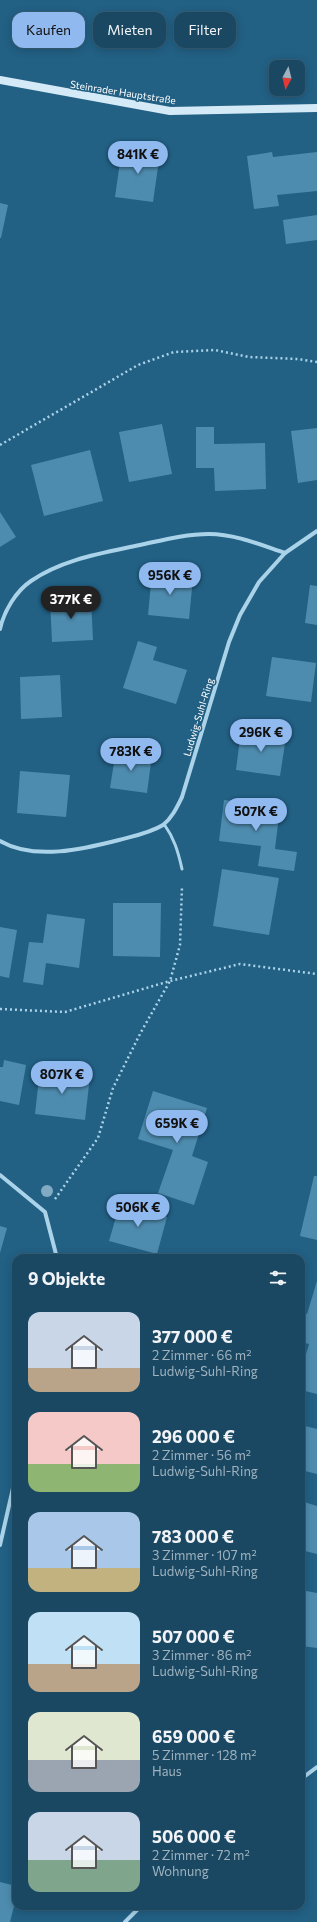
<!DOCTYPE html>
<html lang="de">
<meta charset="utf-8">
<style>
:root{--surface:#1a4863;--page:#234f69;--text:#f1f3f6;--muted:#9fb2be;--line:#386078;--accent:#90b9f0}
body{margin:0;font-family:Commissioner,sans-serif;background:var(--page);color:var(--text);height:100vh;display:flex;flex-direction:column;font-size:15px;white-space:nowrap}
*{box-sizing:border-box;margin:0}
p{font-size:13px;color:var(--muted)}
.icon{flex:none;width:22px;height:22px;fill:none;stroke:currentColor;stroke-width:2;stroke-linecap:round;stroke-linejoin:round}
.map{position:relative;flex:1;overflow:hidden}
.panel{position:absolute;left:12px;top:1254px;width:293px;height:656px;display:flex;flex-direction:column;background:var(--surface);border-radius:12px;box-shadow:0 2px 10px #0003,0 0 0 1px var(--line)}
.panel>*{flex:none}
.hud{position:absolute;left:12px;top:12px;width:293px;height:36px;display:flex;gap:8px}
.needle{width:26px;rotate:187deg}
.buttons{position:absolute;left:269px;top:60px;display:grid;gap:8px}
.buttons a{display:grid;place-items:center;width:36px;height:36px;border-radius:8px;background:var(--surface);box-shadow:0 2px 10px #0003,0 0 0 1px var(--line);font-size:20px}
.price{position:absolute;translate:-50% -34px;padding:0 9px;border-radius:14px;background:var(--accent);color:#111;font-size:13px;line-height:26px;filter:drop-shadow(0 1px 2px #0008)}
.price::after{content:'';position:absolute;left:50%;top:24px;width:12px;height:9px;margin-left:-6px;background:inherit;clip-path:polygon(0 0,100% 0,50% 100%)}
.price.selected{background:#222;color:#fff}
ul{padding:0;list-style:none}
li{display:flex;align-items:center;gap:12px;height:100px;padding:0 16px}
li span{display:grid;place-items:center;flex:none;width:112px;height:80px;border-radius:12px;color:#555}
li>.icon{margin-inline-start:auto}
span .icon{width:48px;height:48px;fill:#fffc;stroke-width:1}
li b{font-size:17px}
h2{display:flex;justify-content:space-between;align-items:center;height:48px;padding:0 16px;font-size:17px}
.tag{padding:0 14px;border-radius:12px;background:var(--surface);box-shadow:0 2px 10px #0003,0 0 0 1px var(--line);font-size:14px;line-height:36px}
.tag.selected{background:var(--accent);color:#111}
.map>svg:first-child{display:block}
</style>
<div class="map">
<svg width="317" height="1922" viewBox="0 0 317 1922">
<rect width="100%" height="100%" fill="#226084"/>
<!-- building -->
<g fill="#4e8caf">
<path d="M122,148l38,5 -7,49 -38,-5z"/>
<path d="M272,152l1,5 44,-5v39l-40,4 2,11 -25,3 -7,-53z"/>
<path d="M0,203l8,2 -7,33h-1z"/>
<path d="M317,215v25l-31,4 -3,-24z"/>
<path d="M162,424l10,50 -43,8 -10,-50z"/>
<path d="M196,427h18v17l51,-1 1,46 -51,2 -1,-23h-18z"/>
<path d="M317,428v52l-19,3 -7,-52z"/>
<path d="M90,450l13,51 -59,15 -13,-51z"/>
<path d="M0,512l16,25 -16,10z"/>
<path d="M152,573l41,5 -4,41 -41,-4z"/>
<path d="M310,585l7,1v39l-12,-2z"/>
<path d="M91,599l2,41 -41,2 -2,-42z"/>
<path d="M138,641l19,6 -4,13 34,10 -11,34 -53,-16z"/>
<path d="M272,657l44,6 -5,39 -45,-6z"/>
<path d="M60,675l2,42 -41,2 -1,-42z"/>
<path d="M241,731l45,6 -6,39 -44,-6z"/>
<path d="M116,750l36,5 -5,38 -37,-5z"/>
<path d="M20,771l50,4 -4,42 -49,-4z"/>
<path d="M224,800l56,7 -5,42 22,3 -3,19 -36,-5 3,-20 -42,-5z"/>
<path d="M222,869l57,9 -10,57 -56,-9z"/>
<path d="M113,903h48l-1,54 -47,-1z"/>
<path d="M47,914l38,5 -6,49 -33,-5 -3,22 -20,-3 6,-40 14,1z"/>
<path d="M0,927l17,3 -8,48 -9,-2z"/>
<path d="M4,1060l22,5 -7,40 -19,-4v-34h3z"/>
<path d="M40,1069l50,7 -5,44 -50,-6z"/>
<path d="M153,1091l54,17 -15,48 16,6 -14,43 -36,-12 15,-43 -35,-11z"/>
<path d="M314,1176h3v64l-17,-4z"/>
<path d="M121,1200l19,6 -2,4 29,7 -10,37 -48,-13z"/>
<path d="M0,1226l7,2 -7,25z"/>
<path d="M317,1281v113l-16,-4v-19l8,-27 -8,-2v-29l6,1z"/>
<path d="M301,1425l16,4v45l-16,-4z"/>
<path d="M301,1501l16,5v48l-16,-4z"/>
<path d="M301,1590l16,3v55l-16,-2z"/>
<path d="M0,1882l16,4v12l-6,24h-10z"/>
</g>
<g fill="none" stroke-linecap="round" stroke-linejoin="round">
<!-- path -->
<g stroke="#aad3e9" stroke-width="2.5" stroke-dasharray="2 3" stroke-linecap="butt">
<path d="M0,445l138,-80 36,-13 41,-2 34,7 49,2 19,3"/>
<path d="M0,1009l65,3 105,-31 70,-17 77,10"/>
<path d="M55,1199l43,-61 15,-50 28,-56 29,-51 10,-36 2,-59"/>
</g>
<!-- lane -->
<path stroke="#aad3e9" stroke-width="3" d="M164,824c10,14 14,27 18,45"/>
<!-- street -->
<g stroke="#aad3e9" stroke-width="4">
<path d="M0,629c4,-18 16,-38 31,-48 32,-22 72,-28 109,-36 23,-5 45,-11 69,-11 26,0 52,11 76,19"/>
<path d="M0,841c34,20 84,8 119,-1 15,-4 31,-7 44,-15 9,-7 14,-18 19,-28l47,-155 11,-27 19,-33 26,-29 32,-22"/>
<path d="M0,1175l45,37 12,46"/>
<path d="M0,1545l16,-70"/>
<path d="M301,1779l16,-12"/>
<path d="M125,1922l16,-16"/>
</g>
<!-- secondary -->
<path stroke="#d5eaf7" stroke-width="8" d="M0,80l170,31 147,-3"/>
</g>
<!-- trees -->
<circle fill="#81abc3" cx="47" cy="1191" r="6"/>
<g text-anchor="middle" stroke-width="3" stroke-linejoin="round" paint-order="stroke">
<!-- street labels -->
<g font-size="10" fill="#fff" stroke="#226084">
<text transform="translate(123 92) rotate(9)" y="4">Steinrader Hauptstraße</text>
<text transform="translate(198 717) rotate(-73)" y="4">Ludwig-Suhl-Ring</text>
</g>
</g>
</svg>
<div class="buttons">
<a><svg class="needle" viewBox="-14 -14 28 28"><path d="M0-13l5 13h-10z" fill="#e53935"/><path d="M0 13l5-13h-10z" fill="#9fb2be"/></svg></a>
</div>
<b class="price" style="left:138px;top:175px">841K €</b>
<b class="price" style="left:170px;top:596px">956K €</b>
<b class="price selected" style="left:71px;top:620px">377K €</b>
<b class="price" style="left:261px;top:753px">296K €</b>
<b class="price" style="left:131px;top:772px">783K €</b>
<b class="price" style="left:256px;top:832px">507K €</b>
<b class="price" style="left:62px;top:1095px">807K €</b>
<b class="price" style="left:177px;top:1144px">659K €</b>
<b class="price" style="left:138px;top:1228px">506K €</b>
<div class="hud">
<a class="tag selected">Kaufen</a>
<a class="tag">Mieten</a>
<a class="tag">Filter</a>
</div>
<section class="panel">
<h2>9 Objekte<svg class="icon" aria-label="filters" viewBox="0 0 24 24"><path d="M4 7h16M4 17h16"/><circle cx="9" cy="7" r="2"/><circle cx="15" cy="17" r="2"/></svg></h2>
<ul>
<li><span style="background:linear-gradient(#c9d6e8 70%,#b9a48a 0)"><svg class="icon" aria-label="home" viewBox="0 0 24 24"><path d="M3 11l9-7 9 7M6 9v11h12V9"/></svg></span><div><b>377 000 €</b><p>2 Zimmer · 66 m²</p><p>Ludwig-Suhl-Ring</p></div></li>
<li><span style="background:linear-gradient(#f6c9c9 65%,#8fb573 0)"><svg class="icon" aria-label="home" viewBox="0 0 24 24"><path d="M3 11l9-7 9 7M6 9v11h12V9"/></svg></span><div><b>296 000 €</b><p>2 Zimmer · 56 m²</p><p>Ludwig-Suhl-Ring</p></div></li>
<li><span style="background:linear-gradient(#a9c7e8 70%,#c2b280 0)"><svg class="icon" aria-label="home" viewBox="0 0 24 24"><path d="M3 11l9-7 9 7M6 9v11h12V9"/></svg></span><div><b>783 000 €</b><p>3 Zimmer · 107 m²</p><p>Ludwig-Suhl-Ring</p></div></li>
<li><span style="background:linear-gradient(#bfe0f5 65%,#b9a48a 0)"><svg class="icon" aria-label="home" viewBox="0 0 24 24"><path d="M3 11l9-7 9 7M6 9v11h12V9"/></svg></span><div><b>507 000 €</b><p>3 Zimmer · 86 m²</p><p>Ludwig-Suhl-Ring</p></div></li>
<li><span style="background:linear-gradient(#dfe7d0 60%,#9aa5b1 0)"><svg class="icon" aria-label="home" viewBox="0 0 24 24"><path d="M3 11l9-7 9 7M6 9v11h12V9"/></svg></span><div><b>659 000 €</b><p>5 Zimmer · 128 m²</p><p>Haus</p></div></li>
<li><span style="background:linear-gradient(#c9d6e8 60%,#7fa58c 0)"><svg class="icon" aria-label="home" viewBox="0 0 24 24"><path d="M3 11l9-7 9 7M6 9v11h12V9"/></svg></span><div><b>506 000 €</b><p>2 Zimmer · 72 m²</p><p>Wohnung</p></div></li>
</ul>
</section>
</div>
